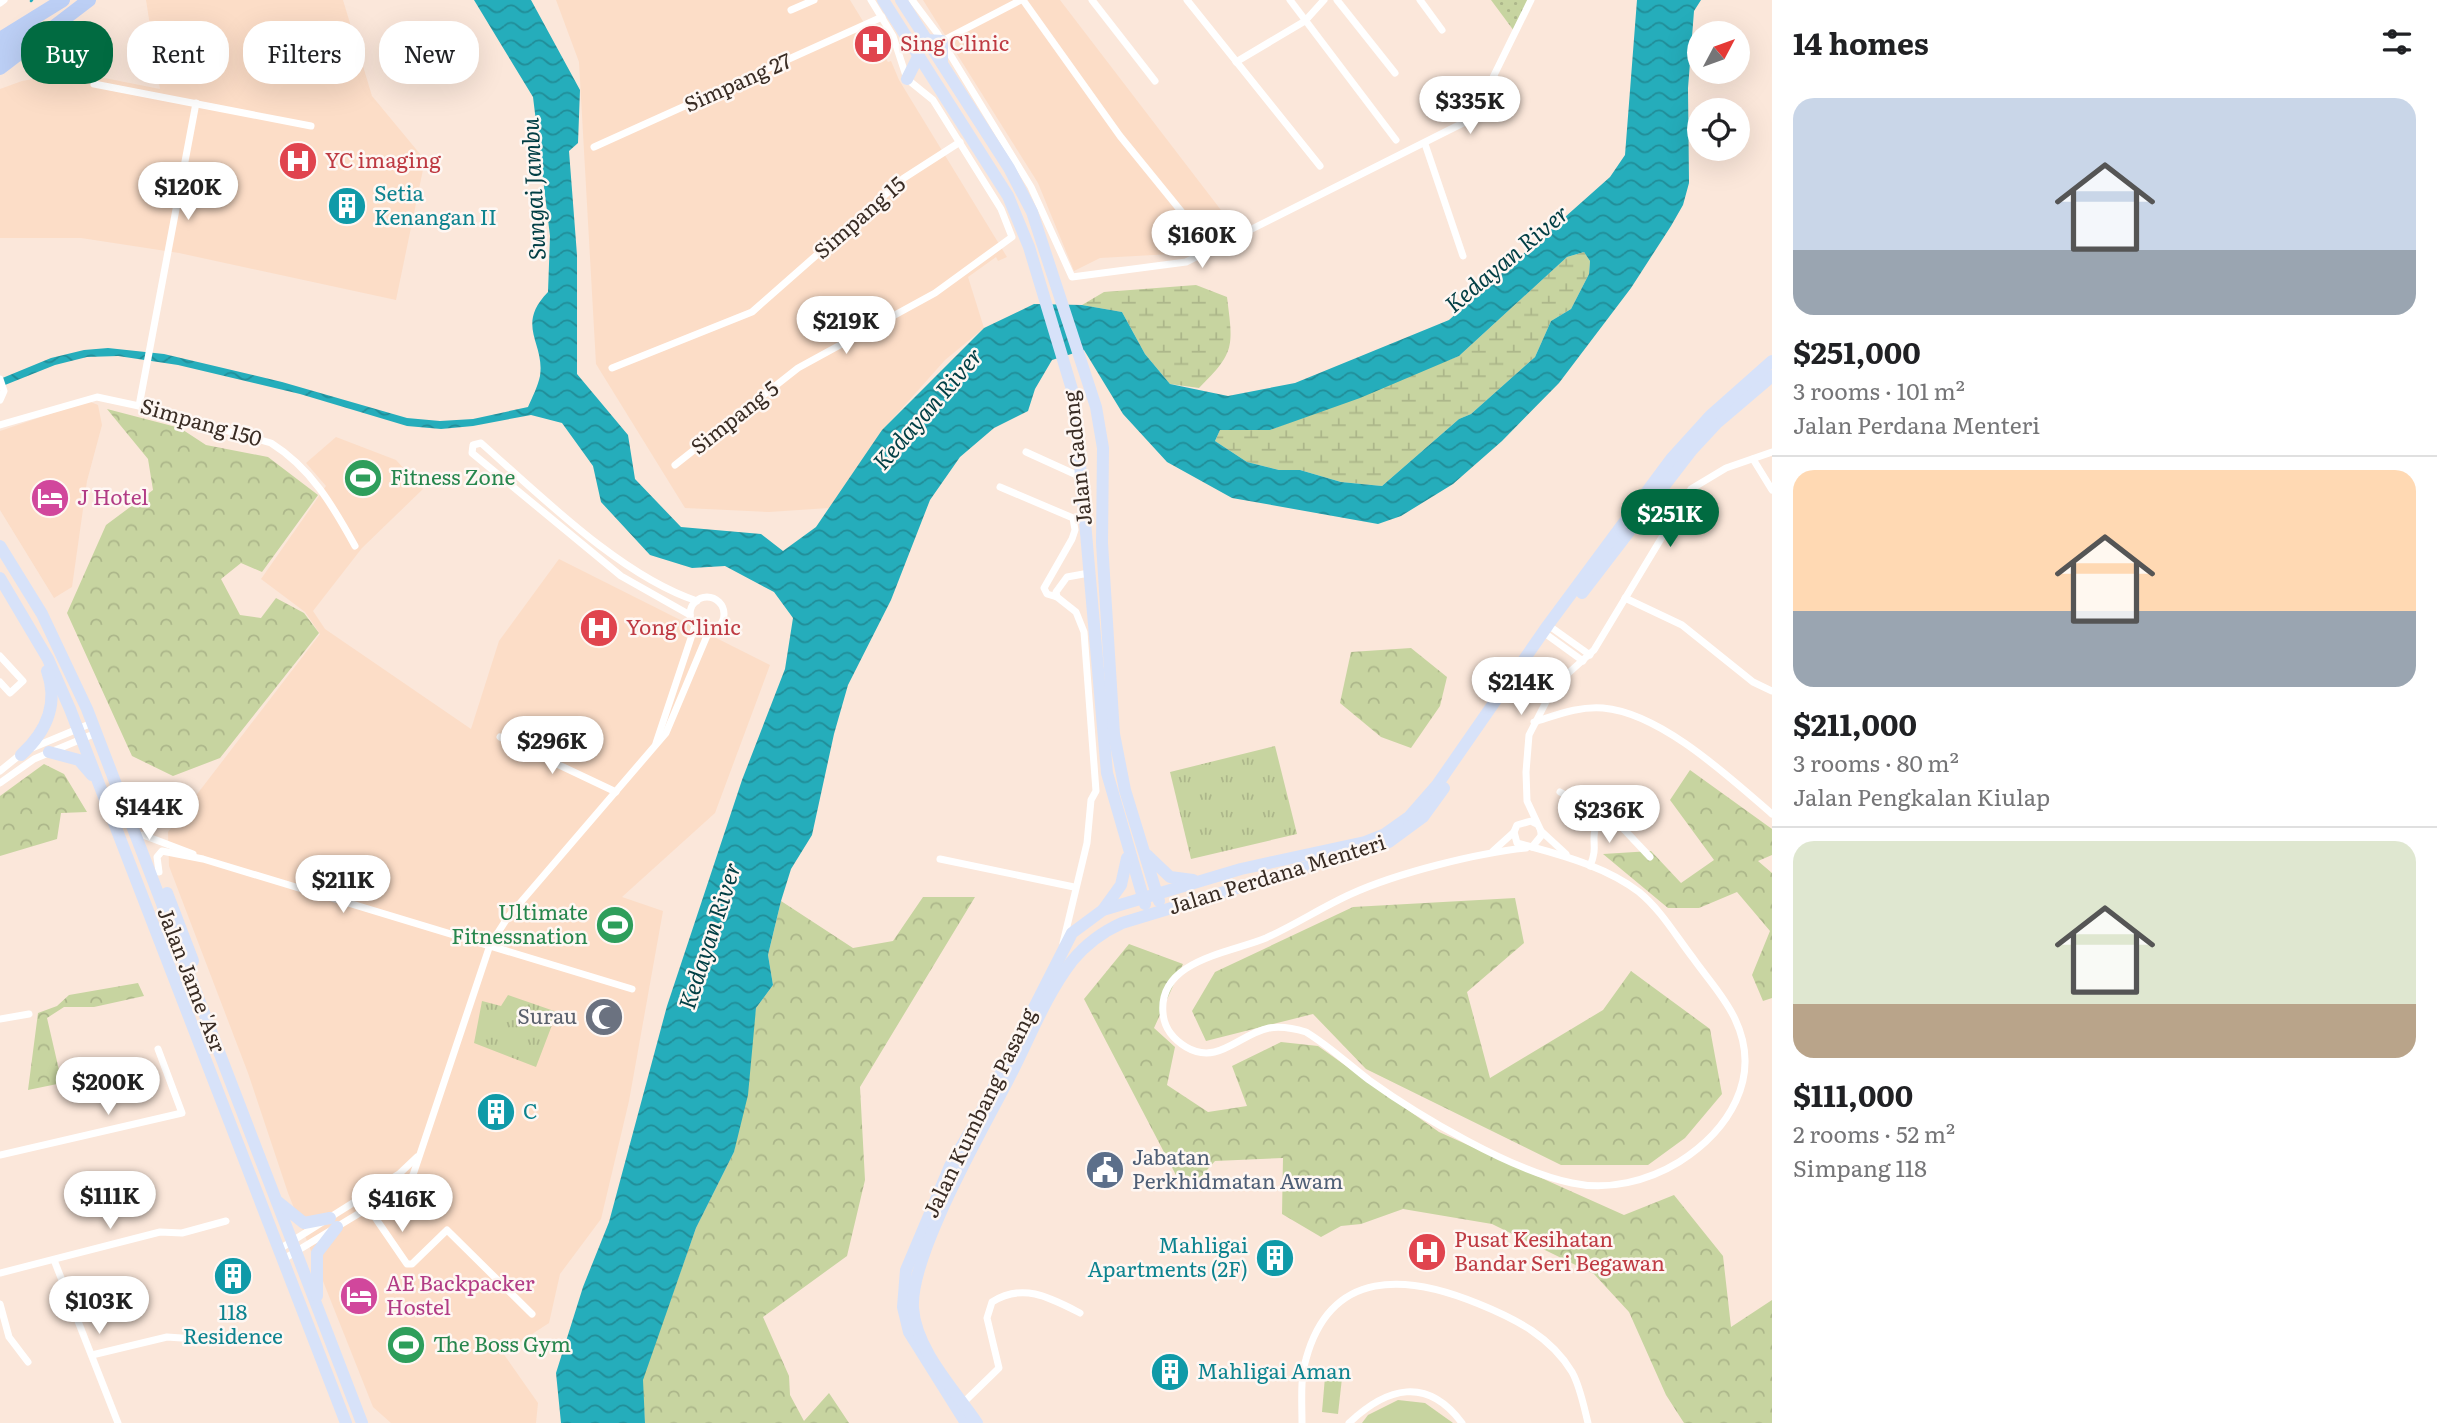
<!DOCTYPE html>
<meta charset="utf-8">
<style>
:root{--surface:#fff;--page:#f6f6f6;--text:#202124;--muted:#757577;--line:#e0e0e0;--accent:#016b41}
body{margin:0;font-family:Literata,serif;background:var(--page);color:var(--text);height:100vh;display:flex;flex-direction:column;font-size:26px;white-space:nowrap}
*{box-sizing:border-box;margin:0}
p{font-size:23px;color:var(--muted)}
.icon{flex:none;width:38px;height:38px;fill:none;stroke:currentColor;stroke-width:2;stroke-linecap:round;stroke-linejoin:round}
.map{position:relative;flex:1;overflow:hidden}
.panel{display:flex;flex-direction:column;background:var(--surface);width:665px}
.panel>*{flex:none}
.hud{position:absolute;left:21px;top:21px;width:665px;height:63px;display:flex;gap:14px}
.needle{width:46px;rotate:49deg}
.fabs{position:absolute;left:1687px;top:21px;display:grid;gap:14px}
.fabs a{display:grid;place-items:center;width:63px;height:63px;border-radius:50%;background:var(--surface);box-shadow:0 7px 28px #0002;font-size:35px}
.price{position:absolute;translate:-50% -60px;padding:0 16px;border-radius:24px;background:#fff;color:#222;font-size:23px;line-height:46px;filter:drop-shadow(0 2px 4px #0008)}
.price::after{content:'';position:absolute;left:50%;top:42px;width:21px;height:16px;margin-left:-10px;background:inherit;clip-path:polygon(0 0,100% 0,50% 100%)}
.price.on{background:var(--accent);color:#fff}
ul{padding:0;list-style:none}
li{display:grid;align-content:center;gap:14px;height:371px;padding:0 21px}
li+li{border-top:2px solid var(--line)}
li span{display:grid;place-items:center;height:217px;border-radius:21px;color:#555}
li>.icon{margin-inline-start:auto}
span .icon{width:126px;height:126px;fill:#fffc;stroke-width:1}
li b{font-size:30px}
h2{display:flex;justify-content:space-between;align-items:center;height:84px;padding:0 21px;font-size:30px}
.tag{padding:0 24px;border-radius:28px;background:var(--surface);box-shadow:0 7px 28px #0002;font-size:24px;line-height:63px}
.tag.on{background:var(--accent);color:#fff}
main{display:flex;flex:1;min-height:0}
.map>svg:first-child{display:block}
</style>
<main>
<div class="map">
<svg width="1772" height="1423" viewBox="0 0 1772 1423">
<defs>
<pattern id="grass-tufts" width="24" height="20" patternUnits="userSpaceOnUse" patternTransform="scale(1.75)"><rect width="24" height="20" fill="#c7d4a0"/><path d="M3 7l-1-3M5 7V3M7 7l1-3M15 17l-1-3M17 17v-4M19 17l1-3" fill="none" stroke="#acb68a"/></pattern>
<pattern id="forest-crowns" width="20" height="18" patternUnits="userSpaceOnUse" patternTransform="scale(1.75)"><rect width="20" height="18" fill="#c7d4a0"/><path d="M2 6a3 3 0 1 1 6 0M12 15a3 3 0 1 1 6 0" fill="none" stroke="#acb68a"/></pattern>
<pattern id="wetland-marsh" width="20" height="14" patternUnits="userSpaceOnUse" patternTransform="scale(1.75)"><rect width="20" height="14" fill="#c7d4a0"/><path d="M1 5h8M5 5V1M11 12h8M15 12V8" fill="none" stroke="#acb68a"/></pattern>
<pattern id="park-dots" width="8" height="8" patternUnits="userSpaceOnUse" patternTransform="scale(1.75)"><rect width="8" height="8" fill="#c7d4a0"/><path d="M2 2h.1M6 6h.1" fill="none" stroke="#acb68a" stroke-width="1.8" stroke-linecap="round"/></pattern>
<pattern id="water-waves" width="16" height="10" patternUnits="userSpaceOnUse" patternTransform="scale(1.75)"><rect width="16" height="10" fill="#25adbb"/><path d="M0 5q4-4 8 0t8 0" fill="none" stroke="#218d98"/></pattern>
</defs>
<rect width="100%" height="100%" fill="#fbe7da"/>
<!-- built -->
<g fill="#fcddc7">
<path d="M146,0h197l29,96 53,64 -29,140 -217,-47 -98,-15h-81v-149l22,-8 52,-9 86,17z"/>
<path d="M556,0h294l38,62 3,-1 8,19 108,177 -9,4 -2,-4 -28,20 16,51 -39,32 -56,63 -60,85 -60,4 -84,-4 -89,-144 -17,-302z"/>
<path d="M923,0h137l177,231 -48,22 -89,5 -26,13 -36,-88z"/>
<path d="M88,401l10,4 4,20 -15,56 -15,106 -18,11 -54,-88v-79z"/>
<path d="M336,437l60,23 27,29 -61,59 -49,63 12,18 146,100 28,-88 60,-82 211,106 -55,148 -93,84 41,14 -34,190 -28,118 -41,55 -11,49 -46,30 35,50 -2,20h-145l-18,-16 -85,-214 -40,-120 -79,-207 -1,-34 152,-198 -15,-22 -44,-33 65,-93 -20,-23z"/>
</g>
<!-- grass -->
<g fill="url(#grass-tufts)">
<path d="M1275,746l22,88 -106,25 -21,-87z"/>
<path d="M508,995l49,17 -21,55 -62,-24 8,-42 19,5z"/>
</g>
<!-- forest -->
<g fill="url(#forest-crowns)">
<path d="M107,409l73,19 26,17 62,12 50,38 -56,77 -21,-9 -20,16 19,36 21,3 15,-20 28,15 15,20 -99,125 -47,18 -41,-20 -65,-143 39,-88 47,-35 -5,-31z"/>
<path d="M1411,648l36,29 -7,29 -29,42 -30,-11 -41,-34 11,-51z"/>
<path d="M44,764l20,10 23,38 -26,1 -4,26 -57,17v-60z"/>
<path d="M1690,770l82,59v26l-14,6 14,12v125l-9,3 -11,-26 18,-44 -33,-39 -38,16h-31l-65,-54 48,-3 30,32 33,-23 -44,-60z"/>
<path d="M923,897h52l-115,190 5,93 -18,76 -84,61 26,59 1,19 14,26 25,-28 20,30h-204l-3,-43 54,-152 38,-76 22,-144 17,-23 -5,-30 13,-54 72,47 40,-7z"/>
<path d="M1515,898l9,45 -57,49 23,86 113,-68 28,-39 79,58 12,65 -37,44 -37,27h-87l-195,-96 -53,-55 -107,27 -14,-30 23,-39 138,-65z"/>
<path d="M1129,944l54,20 -29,64 21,19 -8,38 41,27 39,-6 -15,-40 49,-24 37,4 121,86 185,83 50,-20 49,61 8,71 41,-27v123h-88l-18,-28 -37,-83 -35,-38 -102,-50 -89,-15 -42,15 -20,2 -20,11 -39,-23 1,-56 -68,3 -24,27 -14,-11 -93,-178z"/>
<path d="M138,983l6,13 -50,11h-30l-17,11 15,65 -34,7 10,-77 19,-7 12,-11z"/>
</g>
<!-- wetland -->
<g fill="url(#wetland-marsh)">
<path d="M1584,252l6,9 -1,13 -18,35 -20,12 -16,36 -64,57 -12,5 -77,67 -41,-4 -41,-12h-21l-32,-8 -32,-21 5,-11h50l189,-74 108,-99z"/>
<path d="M1196,285l31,12c6,49 9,55 -28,91l-29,-4 -25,-30 -23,-42 -40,-7 22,-13z"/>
</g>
<!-- park -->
<path fill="url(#park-dots)" d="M1491,0h39l-16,31z"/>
<!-- pitch -->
<g fill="#c7d4a0">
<path d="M1325,1377l17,1 -4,36 -16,-2z"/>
<path d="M1398,1400l27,3 28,20h-91l6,-8z"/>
</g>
<!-- water -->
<path fill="url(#water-waves)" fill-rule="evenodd" d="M474,0h57l49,90 -2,53 -9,8 8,104v119l51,61 7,44 46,48 80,7 22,17 33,-24 66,-97 102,-102 50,-24 48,1 40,7 23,42 25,30 58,12 67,-13 154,-63 161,-143 15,-22 12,-155h64l-7,11 -6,77 1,95 -6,22 -12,21 -40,62 -72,95 -57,58 -49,43 -52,32 -23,8 -146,-26 -65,-36 -44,-48 -39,-64 -32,10 -17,29 -7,22 -34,17 -34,29 -30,43 -39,100 -43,85 -14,49 -22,101 -21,34 -10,32 -13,54 5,30 -17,23 -8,87 -14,57 -38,76 -53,152 2,43h-84l-5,-50 27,-86 26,-65 58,-216 75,-226 43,-111 8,-51 -19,-26 -49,-26 -33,2 -42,-13 -49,-53 -8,-36 -31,-43 -31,-8 -58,11 -32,3 -34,-3 -107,-32 -122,-29 -60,-9 -31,1 -32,8 -55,22v-8l51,-21 33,-8 24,-2 56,6 118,28 125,36 33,3 33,-2 55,-12c4,-9 10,-21 12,-31 5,-34 -25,-50 8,-84l2,-56 -17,-139zM1584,252l6,9 -1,13 -18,35 -20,12 -16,36 -64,57 -12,5 -77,67 -41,-4 -41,-12h-21l-32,-8 -32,-21 5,-11h50l90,-32 99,-42 108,-99z"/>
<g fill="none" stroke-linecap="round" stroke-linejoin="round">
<!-- stream -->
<path stroke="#25adbb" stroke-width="2.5" d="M31,1l1,-1"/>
<!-- street -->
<g stroke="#fff" stroke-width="7">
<path d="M912,0l25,33 94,154 41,90 114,-15 281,-141 6,-3 58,-118"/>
<path d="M1023,0l97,136 78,96"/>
<path d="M1092,0l63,81"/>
<path d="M1187,0l133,166"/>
<path d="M1290,0l106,140"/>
<path d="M1337,0l58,73"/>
<path d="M1420,0l22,30"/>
<path d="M0,3l4,-3"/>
<path d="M791,10l23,-10"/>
<path d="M942,41l79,-41"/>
<path d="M1236,62l69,-41 19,-21"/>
<path d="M94,84l217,42"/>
<path d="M1425,144l38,112"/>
<path d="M594,147l288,-130"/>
<path d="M612,368l140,-56 152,-134 56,-36"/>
<path d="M0,379l4,12 -4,9"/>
<path d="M139,406l57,-303"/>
<path d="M0,425l97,-28 42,9 132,37c40,25 62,63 84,103"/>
<path d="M1026,452l55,25"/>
<path d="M1753,459l19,31"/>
<path d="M675,465l123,-97 137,-75 77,-56 -11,-28 -68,-109 -26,-21 -14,-43 -22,-36"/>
<path d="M1000,487l73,31 2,12 -3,9 -28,49 3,6 10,3"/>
<circle cx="707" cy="614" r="17"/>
<path d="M1625,598l57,27 71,57 19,9"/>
<path d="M690,615l-69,-39 -149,-123 1,-8 8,-2c60,53 140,133 216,158"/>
<path d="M1548,625l42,30"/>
<path d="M1543,632l40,29"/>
<path d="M0,656l23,25 -13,12 -10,-11"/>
<path d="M1534,722c23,-7 45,-16 69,-14 58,5 126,69 169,106"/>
<path d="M500,737l116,55"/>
<path d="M656,743l39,-117"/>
<path d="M32,748l60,-25"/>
<path d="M0,771l21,-17"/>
<path d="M0,783l34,-24 62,-26"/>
<path d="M1560,792l57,30 33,35"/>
<path d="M1537,824l-6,-3 -14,4 -3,7 3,11 15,4 9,-11v-5l-14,-30 -1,-29 3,-37 18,-35 16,-22 31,-28 97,-161 35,-21 46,-16"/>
<path d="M1541,831l25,23"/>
<path d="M143,835l50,19"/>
<path d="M1526,848c-49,5 -129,25 -175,46 -29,13 -56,31 -85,44 -36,15 -108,22 -103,75 1,14 10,26 23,34 32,19 53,-13 83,-19 13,-2 24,0 37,4 23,14 42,32 63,48 50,36 143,91 203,103 36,8 76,-2 107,-21 49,-31 84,-84 56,-143 -10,-22 -28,-41 -42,-61 -17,-22 -32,-48 -54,-66 -30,-23 -70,-35 -107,-45"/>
<path d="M1493,851l21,-19"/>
<path d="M940,859l134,28"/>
<path d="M1590,866c11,-25 -5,-27 14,-53"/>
<path d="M159,872l-2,-15 5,-6 41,8 429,130"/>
<path d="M1063,943l24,-100 4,-43 5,-9 -12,-159 -8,-20 -19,-15 -1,-5 11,-15 22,-4"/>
<path d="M0,1019l29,-5"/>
<path d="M0,1155l182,-42 -24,-64"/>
<path d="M361,1197l46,67h5l35,-34 85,84"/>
<path d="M278,1250l121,-76 18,-17"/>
<path d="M54,1260l64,163"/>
<path d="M282,1260l114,-69 17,-16 77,-230 18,-28 158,-184 43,-102"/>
<path d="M0,1273l160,-41 22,1 44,-12"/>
<path d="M0,1304l9,33 19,25"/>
<path d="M92,1355l75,-18 58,4"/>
<path d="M963,1403l36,-35 -12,-50 5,-16c31,-20 59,-4 88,11"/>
<path d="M1302,1423c0,-21 -2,-44 4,-64 25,-91 101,-85 173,-55 37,15 72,33 93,68 8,14 12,35 16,51"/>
<path d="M1349,1423c38,-36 78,-47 113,0"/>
</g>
<!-- primary -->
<g stroke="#d7e2f9" stroke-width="12">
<path d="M883,0l125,196 21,51 45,149 33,377 38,131"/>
<path d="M901,0l108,168 23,44 64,195 7,41 -1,95 12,191 11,56 34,111"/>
<path d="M926,40l16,1v22"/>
<path d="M907,79l12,-24"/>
<path d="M0,546l42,68 45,95 275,714"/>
<path d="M0,578l48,81 22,50 276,714"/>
<path d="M1582,593l109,-142 26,-28 55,-47"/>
<path d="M49,752l30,8 13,15"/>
<path d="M21,755c25,-23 38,-51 26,-84"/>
<path d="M1147,855l23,22 23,3"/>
<path d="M167,893l26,68"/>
<path d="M1103,910l18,-25 6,-27"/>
<path d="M278,1202l26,21 26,-5"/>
<path d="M317,1296v-43l20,-26"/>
<path d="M966,1423l-57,-91 -6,-25 3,-37 44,-104 28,-48 94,-185 31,-23 138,-41 124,-27 20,-8 24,-17 28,-32 111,-160 123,-166 39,-43 62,-55"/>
<path d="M977,1423c-23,-34 -61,-73 -64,-115 -3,-54 70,-179 96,-230 20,-38 36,-82 63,-117 14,-17 30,-29 50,-38l267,-81 34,-25 21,-29"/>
</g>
<!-- highway -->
<g stroke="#bccff5" stroke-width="14">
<path d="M0,39l63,-39"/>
<path d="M0,54l34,-21"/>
<path d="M0,68l89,-68"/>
</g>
</g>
<!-- icons -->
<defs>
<g id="hospital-disc" transform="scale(2.0125)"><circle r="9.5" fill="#e0444e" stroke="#fef7f3"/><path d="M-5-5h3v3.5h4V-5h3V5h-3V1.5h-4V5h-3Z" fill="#fff"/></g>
<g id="building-disc" transform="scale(2.0125)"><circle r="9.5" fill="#0f9aa8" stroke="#fef7f3"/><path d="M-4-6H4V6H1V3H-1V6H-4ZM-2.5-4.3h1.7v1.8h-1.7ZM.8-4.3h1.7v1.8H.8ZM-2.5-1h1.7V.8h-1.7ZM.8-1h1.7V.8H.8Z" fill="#fff"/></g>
<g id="stadium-disc" transform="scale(2.0125)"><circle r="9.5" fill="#2e9e5b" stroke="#fef7f3"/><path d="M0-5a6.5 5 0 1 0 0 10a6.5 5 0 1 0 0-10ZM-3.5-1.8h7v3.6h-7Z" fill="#fff"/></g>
<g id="hotel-disc" transform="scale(2.0125)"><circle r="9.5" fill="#d1479c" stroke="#fef7f3"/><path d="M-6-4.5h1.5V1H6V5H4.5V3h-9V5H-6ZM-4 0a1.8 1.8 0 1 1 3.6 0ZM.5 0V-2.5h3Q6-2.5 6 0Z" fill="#fff"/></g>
<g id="mosque-disc" transform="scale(2.0125)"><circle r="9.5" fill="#6b7280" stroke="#fef7f3"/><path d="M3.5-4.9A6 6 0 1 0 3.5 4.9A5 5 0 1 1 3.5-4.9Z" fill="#fff"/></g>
<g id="civic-disc" transform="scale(2.0125)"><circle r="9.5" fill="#5c6f8a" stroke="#fef7f3"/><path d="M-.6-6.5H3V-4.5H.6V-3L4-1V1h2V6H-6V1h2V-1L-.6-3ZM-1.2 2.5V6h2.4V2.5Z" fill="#fff"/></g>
</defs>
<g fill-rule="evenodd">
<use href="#hospital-disc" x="873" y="44"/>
<use href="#hospital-disc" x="298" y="161"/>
<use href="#building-disc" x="347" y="206"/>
<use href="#stadium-disc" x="363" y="478"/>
<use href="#hotel-disc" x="50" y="498"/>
<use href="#hospital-disc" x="599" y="628"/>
<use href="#stadium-disc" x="615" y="925"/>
<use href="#mosque-disc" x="604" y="1017"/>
<use href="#building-disc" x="496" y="1112"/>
<use href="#civic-disc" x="1105" y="1170"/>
<use href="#hospital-disc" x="1427" y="1252"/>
<use href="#building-disc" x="1275" y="1258"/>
<use href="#building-disc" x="233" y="1276"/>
<use href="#hotel-disc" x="359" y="1296"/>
<use href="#stadium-disc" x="406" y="1345"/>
<use href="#building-disc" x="1170" y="1372"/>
</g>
<g text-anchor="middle" stroke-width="5" stroke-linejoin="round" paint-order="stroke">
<!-- health labels -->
<g font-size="21" fill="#be3a42" stroke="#fef7f3" text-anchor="start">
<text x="900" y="51">Sing Clinic</text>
<text x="325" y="168">YC imaging</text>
<text x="626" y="635">Yong Clinic</text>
<text x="1454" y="1247">Pusat Kesihatan<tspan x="1454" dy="24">Bandar Seri Begawan</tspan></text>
</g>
<!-- street labels -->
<g font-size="21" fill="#392c24" stroke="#fef7f3">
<text transform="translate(738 83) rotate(-24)" y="7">Simpang 27</text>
<text transform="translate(860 218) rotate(-41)" y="7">Simpang 15</text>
<text transform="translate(735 418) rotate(-38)" y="7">Simpang 5</text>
<text transform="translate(201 423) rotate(16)" y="7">Simpang 150</text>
<text transform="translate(1078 458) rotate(-96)" y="7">Jalan Gadong</text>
<text transform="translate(1277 875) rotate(-17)" y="7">Jalan Perdana Menteri</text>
<text transform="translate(191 980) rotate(69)" y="7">Jalan Jame 'Asr</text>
<text transform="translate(980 1113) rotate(-64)" y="7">Jalan Kumbang Pasang</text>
</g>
<!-- culture labels -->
<g font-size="21" fill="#0d838f" stroke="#fef7f3" text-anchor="start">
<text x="374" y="201">Setia<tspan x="374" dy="24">Kenangan II</tspan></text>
<text x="523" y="1119">C</text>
<text x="1248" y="1253" text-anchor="end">Mahligai<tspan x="1248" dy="24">Apartments (2F)</tspan></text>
<text x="233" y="1320" text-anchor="middle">118<tspan x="233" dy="24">Residence</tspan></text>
<text x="1197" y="1379">Mahligai Aman</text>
</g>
<!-- leisure labels -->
<g font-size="21" fill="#27864d" stroke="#fef7f3" text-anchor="start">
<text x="390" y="485">Fitness Zone</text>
<text x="588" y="920" text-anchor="end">Ultimate<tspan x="588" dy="24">Fitnessnation</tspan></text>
<text x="433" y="1352">The Boss Gym</text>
</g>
<!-- hotel labels -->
<g font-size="21" fill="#b23c85" stroke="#fef7f3" text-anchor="start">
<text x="77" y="505">J Hotel</text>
<text x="386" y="1291">AE Backpacker<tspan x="386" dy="24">Hostel</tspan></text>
</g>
<!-- worship labels -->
<g font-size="21" fill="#5b616d" stroke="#fef7f3" text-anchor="end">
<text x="577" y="1024">Surau</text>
</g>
<!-- service labels -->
<g font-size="21" fill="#4e5e75" stroke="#fef7f3" text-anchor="start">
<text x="1132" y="1165">Jabatan<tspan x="1132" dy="24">Perkhidmatan Awam</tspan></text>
</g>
<!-- water labels -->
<g font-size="23" font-style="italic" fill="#013e44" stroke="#fef7f3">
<text transform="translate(534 189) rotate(-93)" y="8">Sungai Jambu</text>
<text transform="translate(1507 259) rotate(-40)" y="8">Kedayan River</text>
<text transform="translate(928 409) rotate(-49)" y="8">Kedayan River</text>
<text transform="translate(710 936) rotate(-72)" y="8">Kedayan River</text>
</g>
</g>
</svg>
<div class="fabs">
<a><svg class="needle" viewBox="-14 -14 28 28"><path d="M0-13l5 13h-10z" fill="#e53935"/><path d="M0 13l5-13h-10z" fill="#757577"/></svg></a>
<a><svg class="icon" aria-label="locate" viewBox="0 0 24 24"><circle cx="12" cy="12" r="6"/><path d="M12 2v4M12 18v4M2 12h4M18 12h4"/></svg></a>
</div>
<b class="price" style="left:1470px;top:136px">$335K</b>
<b class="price" style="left:188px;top:222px">$120K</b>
<b class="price" style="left:1202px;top:270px">$160K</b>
<b class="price" style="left:846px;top:356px">$219K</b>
<b class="price on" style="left:1670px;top:549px">$251K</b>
<b class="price" style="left:1521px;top:717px">$214K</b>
<b class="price" style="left:552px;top:776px">$296K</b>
<b class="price" style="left:149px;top:842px">$144K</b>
<b class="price" style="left:1609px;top:845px">$236K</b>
<b class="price" style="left:343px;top:915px">$211K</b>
<b class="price" style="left:108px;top:1117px">$200K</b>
<b class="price" style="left:110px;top:1231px">$111K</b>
<b class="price" style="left:402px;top:1234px">$416K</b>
<b class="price" style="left:99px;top:1336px">$103K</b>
<div class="hud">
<a class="tag on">Buy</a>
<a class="tag">Rent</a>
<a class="tag">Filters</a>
<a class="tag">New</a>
</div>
</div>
<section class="panel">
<h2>14 homes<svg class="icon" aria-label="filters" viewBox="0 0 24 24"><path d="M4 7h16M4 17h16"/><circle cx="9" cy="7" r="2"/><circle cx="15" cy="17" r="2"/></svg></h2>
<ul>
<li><span style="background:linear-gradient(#c9d6e8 70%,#9aa5b1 0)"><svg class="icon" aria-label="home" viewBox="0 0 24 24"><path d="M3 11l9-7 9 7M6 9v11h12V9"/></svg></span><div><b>$251,000</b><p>3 rooms · 101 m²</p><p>Jalan Perdana Menteri</p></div></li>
<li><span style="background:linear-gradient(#ffd9b3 65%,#9aa5b1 0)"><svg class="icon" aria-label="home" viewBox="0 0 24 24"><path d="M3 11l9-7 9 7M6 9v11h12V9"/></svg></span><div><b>$211,000</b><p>3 rooms · 80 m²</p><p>Jalan Pengkalan Kiulap</p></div></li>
<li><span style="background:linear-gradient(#dfe7d0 75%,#b9a48a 0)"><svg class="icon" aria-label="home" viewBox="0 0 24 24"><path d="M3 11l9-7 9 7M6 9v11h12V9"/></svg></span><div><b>$111,000</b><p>2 rooms · 52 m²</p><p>Simpang 118</p></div></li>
</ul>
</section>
</main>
